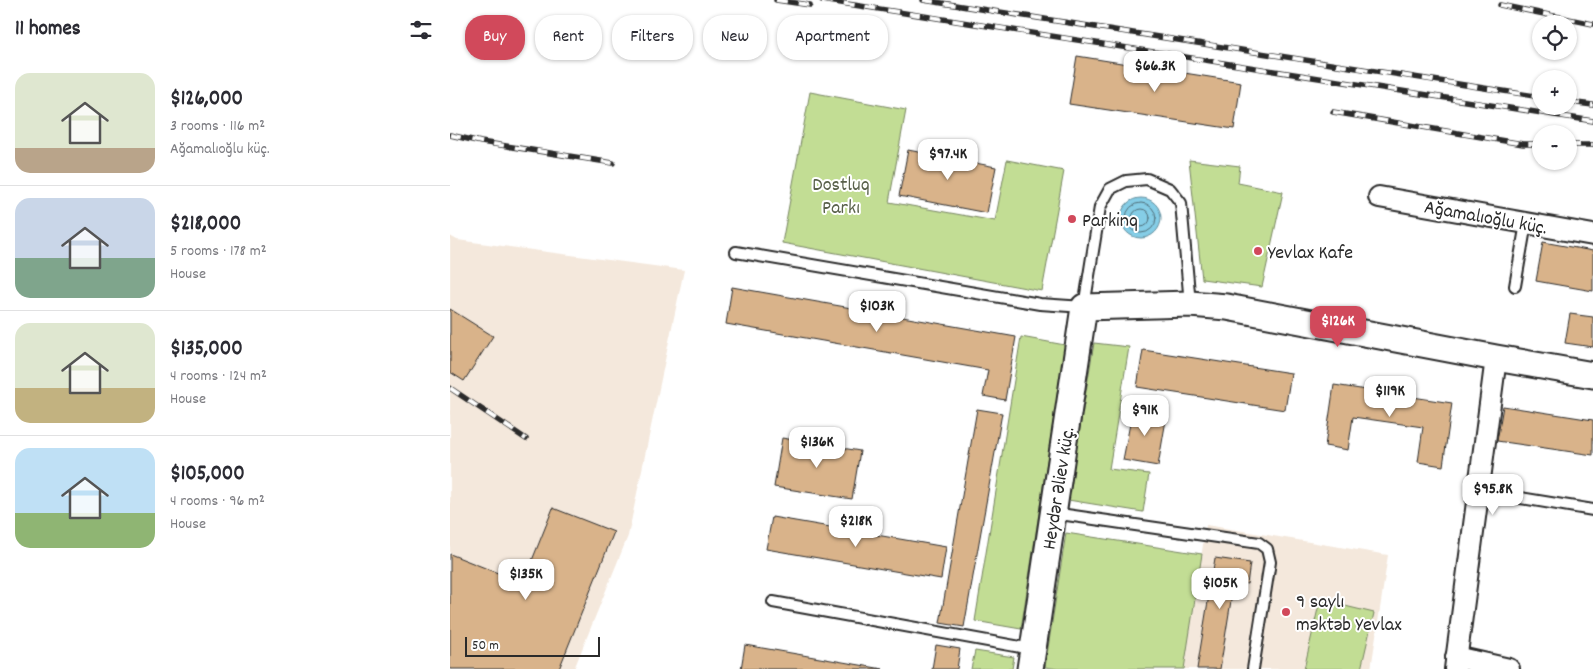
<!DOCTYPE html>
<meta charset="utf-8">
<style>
:root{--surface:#fff;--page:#f2f2f3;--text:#2b2b33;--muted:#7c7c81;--line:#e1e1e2;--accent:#d1495b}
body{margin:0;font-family:Dekko,sans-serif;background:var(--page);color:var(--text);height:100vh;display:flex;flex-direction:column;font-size:19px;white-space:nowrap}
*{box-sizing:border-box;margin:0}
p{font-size:16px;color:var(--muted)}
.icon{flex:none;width:28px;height:28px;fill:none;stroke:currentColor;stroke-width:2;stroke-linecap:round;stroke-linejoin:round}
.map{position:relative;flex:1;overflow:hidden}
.side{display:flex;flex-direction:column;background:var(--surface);width:450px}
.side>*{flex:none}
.top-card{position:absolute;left:15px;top:15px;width:475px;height:45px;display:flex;gap:10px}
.fabs{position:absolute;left:1082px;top:15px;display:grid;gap:10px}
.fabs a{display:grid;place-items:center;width:45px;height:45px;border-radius:50%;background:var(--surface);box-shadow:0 1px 4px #0004;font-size:25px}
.scale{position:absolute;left:15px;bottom:12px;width:135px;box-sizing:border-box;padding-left:5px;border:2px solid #2b2b2b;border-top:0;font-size:14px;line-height:18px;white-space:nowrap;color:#2b2b2b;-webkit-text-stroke:4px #fff;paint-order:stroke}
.price{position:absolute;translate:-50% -42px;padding:0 11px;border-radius:10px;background:#fff;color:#222;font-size:16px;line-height:32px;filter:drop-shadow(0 1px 2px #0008)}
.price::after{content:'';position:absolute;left:50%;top:30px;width:15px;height:11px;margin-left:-8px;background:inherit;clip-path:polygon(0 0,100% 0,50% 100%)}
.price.selected{background:var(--accent);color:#fff}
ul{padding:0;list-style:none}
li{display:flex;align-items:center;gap:15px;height:125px;padding:0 15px}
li+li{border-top:1px solid var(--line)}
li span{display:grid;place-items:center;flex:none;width:140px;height:100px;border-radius:15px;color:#555}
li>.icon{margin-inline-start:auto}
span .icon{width:60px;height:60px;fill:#fffc;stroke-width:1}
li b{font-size:21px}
h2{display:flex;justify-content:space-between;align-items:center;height:60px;padding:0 15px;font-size:21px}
.tag{padding:0 18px;border-radius:20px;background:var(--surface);box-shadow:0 1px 4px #0004;font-size:18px;line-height:45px}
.tag.selected{background:var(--accent);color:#fff}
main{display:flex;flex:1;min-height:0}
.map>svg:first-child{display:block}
</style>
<main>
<section class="side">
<h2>11 homes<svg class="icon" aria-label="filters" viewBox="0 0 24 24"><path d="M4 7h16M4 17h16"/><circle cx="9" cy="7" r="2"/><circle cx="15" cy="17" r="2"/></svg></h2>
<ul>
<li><span style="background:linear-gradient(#dfe7d0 75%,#b9a48a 0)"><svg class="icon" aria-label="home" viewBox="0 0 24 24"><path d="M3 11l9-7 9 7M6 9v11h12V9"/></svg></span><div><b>$126,000</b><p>3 rooms · 116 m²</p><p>Ağamalıoğlu küç.</p></div></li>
<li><span style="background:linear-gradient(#c9d6e8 60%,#7fa58c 0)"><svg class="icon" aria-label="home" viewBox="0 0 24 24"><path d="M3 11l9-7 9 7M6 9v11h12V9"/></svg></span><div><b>$218,000</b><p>5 rooms · 178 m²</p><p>House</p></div></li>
<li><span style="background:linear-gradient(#dfe7d0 65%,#c2b280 0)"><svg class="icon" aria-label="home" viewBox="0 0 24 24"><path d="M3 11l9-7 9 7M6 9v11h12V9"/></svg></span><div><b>$135,000</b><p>4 rooms · 124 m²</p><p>House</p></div></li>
<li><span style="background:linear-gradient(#bfe0f5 65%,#8fb573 0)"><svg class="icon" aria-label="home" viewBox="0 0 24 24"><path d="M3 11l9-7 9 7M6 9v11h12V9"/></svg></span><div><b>$105,000</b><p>4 rooms · 96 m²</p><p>House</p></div></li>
</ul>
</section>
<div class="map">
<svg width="1143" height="669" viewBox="0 0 1143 669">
<rect width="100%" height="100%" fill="#fff"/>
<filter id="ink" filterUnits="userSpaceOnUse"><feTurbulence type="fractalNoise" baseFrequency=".02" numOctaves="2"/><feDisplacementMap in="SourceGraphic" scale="10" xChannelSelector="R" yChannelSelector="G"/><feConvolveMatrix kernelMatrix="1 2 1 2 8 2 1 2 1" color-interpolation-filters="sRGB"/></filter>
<g filter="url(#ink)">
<!-- built -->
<g fill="#f4e8dc">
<path d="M0,236l7,4 227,30 -56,266 -54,133h-124z"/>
<path d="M756,525l182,30 -17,114h-187z"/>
</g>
<!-- green -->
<g fill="#c2dd94" stroke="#768460">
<path d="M360,92l96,18 -17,92 106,19 12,-61 57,11 -22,120 -260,-48z"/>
<path d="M739,160l51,6 -2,17 45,9 -21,95 -60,-8z"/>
<path d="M571,337l44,8 -44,284 -46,-8z"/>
<path d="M644,343l35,4 -20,122 40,5 -6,38 -75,-12z"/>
<path d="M616,533l136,21 -18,115h-126l-13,-2z"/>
<path d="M870,600l54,13 -13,56h-57z"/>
<path d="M525,651l39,6 -2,12h-41z"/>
</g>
<!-- water -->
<circle fill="#85cde6" stroke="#618c9b" cx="691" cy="218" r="20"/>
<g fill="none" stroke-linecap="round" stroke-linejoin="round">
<!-- shore -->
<g stroke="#4f6c76" stroke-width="1">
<circle cx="691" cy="218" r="15"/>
<circle cx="691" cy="218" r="9"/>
</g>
</g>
<!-- building -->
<g fill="#d9b38a" stroke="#2b2b2b">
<path d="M627,56l164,26 -7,47 -165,-25z"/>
<path d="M458,150l88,17 -9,46 -88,-17z"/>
<path d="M1093,242l50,9v40l-57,-10z"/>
<path d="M282,287l284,50 -11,63 -22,-4 5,-26 -262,-46z"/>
<path d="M0,309l43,27 -29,45 -14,-9z"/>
<path d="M1120,314l23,3v30l-28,-4z"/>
<path d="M693,350l148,23 -6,37 -148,-23z"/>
<path d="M884,385l118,18 -9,63 -25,-4 5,-35 -70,-10 -5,33 -23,-4z"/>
<path d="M1053,406l90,14v35l-96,-14z"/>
<path d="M683,408l34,6 -9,52 -35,-6z"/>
<path d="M527,409l25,4 -38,214 -24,-4z"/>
<path d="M332,438l78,13 -8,48 -78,-12z"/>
<path d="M103,508l61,24 -55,137h-109v-115l73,29z"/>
<path d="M322,517l174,30 -5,32 -175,-30z"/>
<path d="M765,558l35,5 -3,21 -13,-2 -14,87h-23z"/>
<path d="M295,645l138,24h-142z"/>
<path d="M486,645l24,4 -3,20h-25z"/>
</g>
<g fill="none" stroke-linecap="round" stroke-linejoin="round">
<!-- service casing -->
<g stroke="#2b2b2b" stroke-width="14">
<g id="service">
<path d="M286,252l304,52 44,3 16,-100 10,-18 16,-8 21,-2 23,10 11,14 9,101"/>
<path d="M1065,286l11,-63"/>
<path d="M1029,491l114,19"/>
<path d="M603,513l206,30 8,6 3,13 -17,107"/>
<path d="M323,602l259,47"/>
</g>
</g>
<!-- minor casing -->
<g stroke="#2b2b2b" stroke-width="24">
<g id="minor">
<path d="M929,197l214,38"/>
<path d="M1006,657l53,12"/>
<path d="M1005,669l41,-311"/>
</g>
</g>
<!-- tertiary casing -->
<g stroke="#2b2b2b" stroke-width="29">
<path id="tertiary" d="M580,669l54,-362 106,-3 37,3 269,51 97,17"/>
</g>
<!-- service -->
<use href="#service" stroke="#fff" stroke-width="10"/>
<!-- minor -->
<use href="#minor" stroke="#fff" stroke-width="20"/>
<!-- tertiary -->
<use href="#tertiary" stroke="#fff" stroke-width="25"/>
<!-- rail casing -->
<g stroke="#2b2b2b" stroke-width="5.5">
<g id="rail">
<path d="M326,0l34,5"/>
<path d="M372,0l771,121"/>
<path d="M473,0l618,97"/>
<path d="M1050,5l93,19"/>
<path d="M1119,102l24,3"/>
<path d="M883,112l190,32h18"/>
<path d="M0,135l31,7 132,21"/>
<path d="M1119,145h24"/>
<path d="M0,388l76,51"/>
</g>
</g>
<!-- rail -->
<use href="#rail" stroke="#fff" stroke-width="4" stroke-dasharray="11" stroke-linecap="butt"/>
</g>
</g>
<!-- markers -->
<g fill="#d1495b" stroke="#fff" stroke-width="2">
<circle cx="622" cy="219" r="5"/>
<circle cx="808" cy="251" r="5"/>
<circle cx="836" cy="612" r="5"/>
</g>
<g text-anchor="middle" stroke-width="4" stroke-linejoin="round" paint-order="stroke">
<!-- park labels -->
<g font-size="20" fill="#58604a" stroke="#fff">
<text x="391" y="190">Dostluq<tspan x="391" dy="23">Parkı</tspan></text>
</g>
<!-- street labels -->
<g font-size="20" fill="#2b2b2b" stroke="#fff">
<text transform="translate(1036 216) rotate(10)" y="7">Ağamalıoğlu küç.</text>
<text transform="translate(607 488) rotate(-81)" y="7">Heydər Əliev küç.</text>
</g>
<!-- poi labels -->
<g font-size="20" fill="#2b2b2b" stroke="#fff" text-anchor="start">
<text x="632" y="226">Parkinq</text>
<text x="818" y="258">Yevlax Kafe</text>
<text x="846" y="607">9 saylı<tspan x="846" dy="23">məktəb Yevlax</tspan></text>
</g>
</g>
</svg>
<div class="fabs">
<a><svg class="icon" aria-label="locate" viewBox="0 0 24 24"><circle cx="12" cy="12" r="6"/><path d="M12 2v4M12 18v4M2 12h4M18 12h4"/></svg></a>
<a>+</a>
<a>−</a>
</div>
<div class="scale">50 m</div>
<b class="price" style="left:705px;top:93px">$66.3K</b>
<b class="price" style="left:498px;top:181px">$97.4K</b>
<b class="price" style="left:427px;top:333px">$103K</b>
<b class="price selected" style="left:888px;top:348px">$126K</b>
<b class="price" style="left:940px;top:418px">$119K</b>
<b class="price" style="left:695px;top:437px">$91K</b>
<b class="price" style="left:367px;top:469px">$136K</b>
<b class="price" style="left:1043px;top:516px">$95.8K</b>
<b class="price" style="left:406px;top:548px">$218K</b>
<b class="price" style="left:76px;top:601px">$135K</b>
<b class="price" style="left:770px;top:610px">$105K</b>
<div class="top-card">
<a class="tag selected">Buy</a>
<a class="tag">Rent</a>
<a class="tag">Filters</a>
<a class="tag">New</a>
<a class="tag">Apartment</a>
</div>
</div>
</main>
